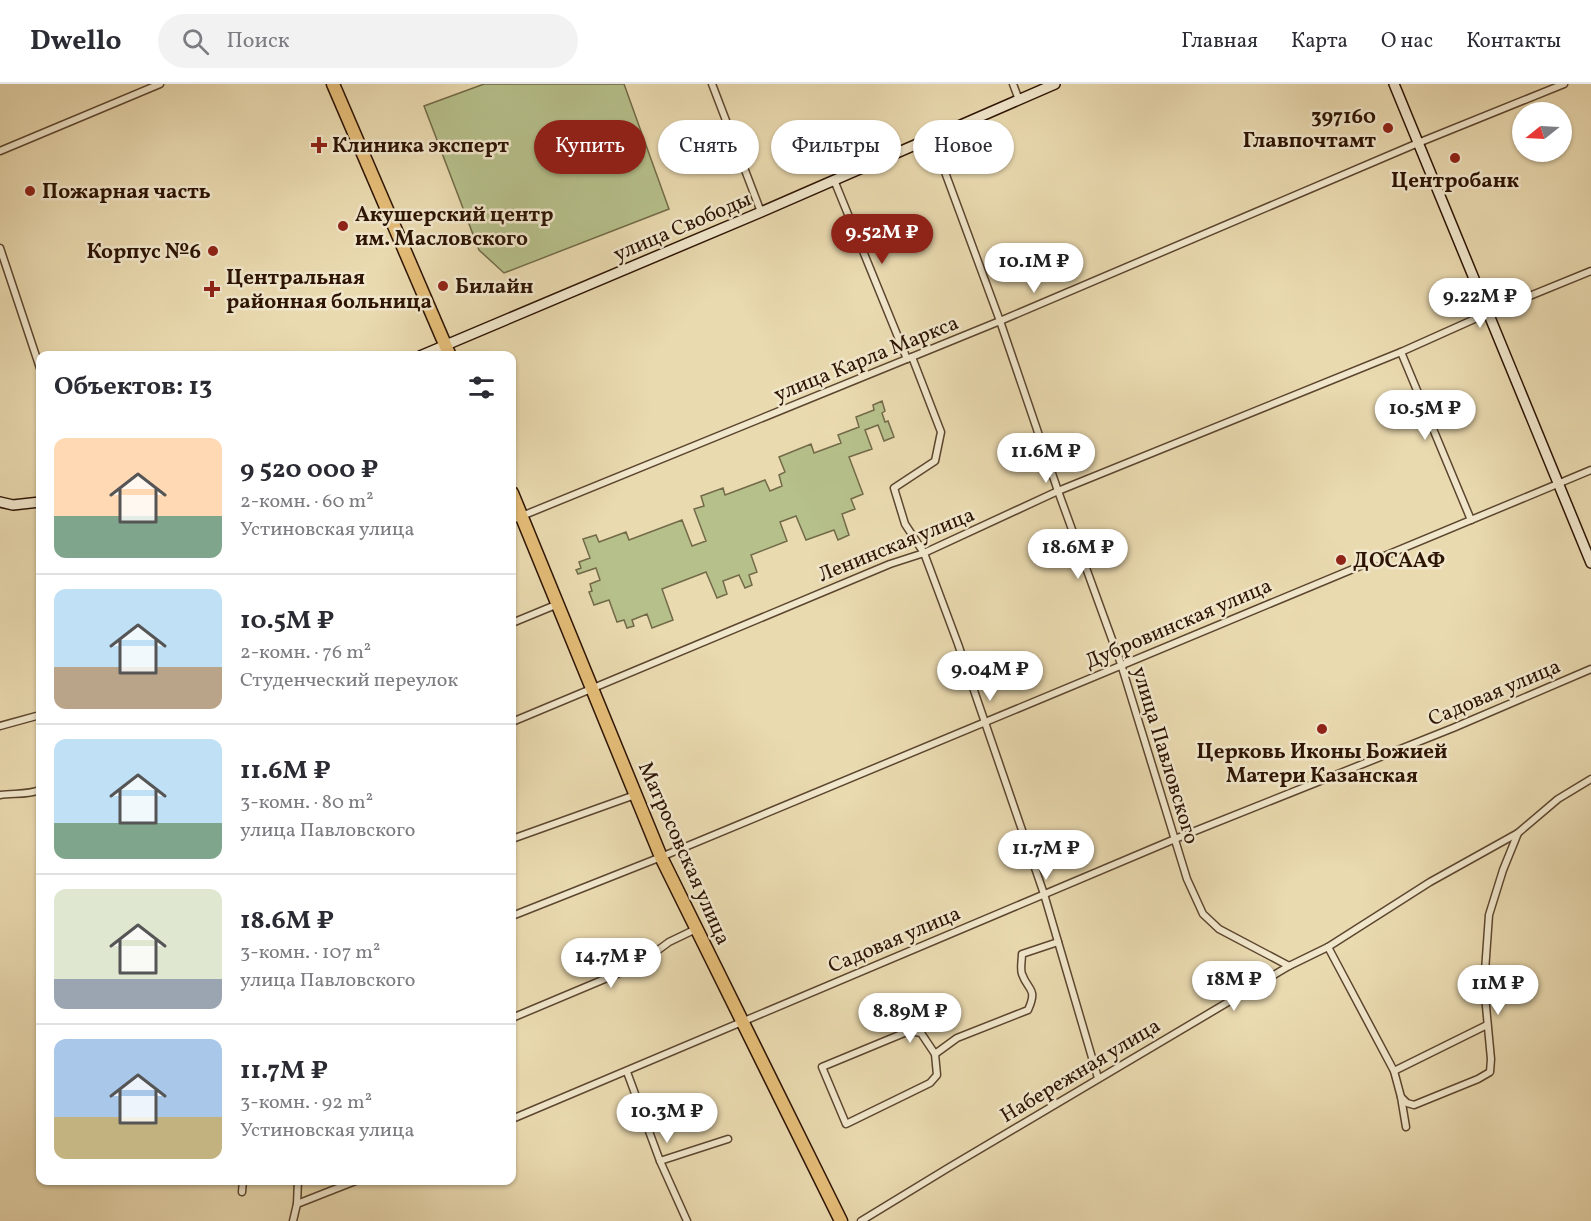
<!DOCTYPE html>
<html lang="ru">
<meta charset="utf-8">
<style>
:root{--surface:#fff;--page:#f2f2f3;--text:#2b2b33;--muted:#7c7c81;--line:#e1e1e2;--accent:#8f2418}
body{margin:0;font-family:Vollkorn,serif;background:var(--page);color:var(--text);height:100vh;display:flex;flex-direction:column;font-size:22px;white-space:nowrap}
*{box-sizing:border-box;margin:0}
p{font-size:20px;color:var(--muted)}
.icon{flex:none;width:33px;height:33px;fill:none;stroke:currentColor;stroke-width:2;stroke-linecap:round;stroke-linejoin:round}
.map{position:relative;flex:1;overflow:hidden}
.side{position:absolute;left:36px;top:267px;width:480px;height:834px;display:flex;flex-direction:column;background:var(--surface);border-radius:12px;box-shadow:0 2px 4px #0004}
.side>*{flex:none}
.top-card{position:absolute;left:534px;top:36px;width:570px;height:54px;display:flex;gap:12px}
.needle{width:39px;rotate:252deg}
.buttons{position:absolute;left:1512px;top:18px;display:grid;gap:12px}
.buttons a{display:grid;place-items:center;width:60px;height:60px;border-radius:50%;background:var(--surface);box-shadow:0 2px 4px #0004;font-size:30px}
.price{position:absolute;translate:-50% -51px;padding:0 14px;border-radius:21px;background:#fff;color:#222;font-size:20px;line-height:39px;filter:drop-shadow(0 2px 3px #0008)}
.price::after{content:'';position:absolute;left:50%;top:36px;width:18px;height:14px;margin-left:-9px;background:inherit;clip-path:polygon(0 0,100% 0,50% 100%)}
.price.selected{background:var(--accent);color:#fff}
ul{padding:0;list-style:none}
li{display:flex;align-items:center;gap:18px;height:150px;padding:0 18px}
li+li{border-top:2px solid var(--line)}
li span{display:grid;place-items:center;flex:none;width:168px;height:120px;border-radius:12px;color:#555}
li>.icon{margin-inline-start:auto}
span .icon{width:72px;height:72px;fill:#fffc;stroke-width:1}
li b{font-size:26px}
h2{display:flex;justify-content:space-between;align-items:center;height:72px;padding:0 18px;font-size:26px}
.pill{padding:0 21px;border-radius:27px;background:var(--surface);box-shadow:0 2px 4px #0004;font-size:21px;line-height:54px}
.pill.selected{background:var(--accent);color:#fff}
header{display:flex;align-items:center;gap:36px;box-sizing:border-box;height:84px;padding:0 30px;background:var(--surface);border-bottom:2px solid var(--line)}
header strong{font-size:28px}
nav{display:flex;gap:33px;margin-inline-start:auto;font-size:21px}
.search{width:420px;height:54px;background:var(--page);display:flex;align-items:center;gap:15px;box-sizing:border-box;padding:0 21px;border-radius:33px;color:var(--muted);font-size:22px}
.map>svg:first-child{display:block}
</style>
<header>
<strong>Dwello</strong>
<div class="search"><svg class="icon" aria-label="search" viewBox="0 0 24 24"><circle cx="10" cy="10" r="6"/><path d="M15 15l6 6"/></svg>Поиск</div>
<nav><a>Главная</a><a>Карта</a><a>О нас</a><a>Контакты</a></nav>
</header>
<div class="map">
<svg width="1591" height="1137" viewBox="0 0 1591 1137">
<rect width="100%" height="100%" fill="#eadab0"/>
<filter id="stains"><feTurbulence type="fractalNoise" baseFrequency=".00333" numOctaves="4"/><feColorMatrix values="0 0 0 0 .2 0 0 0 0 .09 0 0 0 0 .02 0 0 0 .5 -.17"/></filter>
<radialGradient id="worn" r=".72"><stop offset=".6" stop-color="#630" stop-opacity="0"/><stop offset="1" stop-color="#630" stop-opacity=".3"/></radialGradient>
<!-- green -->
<g fill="#b6c08b" stroke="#726a48" stroke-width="1.5">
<path d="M484,0h140l45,125 -165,64 -25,-23 -55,-144z"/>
<path d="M882,317l3,10 -3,2 3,9 3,-1 6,16 -10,4 -6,-16 -13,5 7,19 -23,8 14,37 -12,5 4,10 -13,5 7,21 -11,5 -4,-10 -28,10 -10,-24 -16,6 7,19 -36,14 6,17 -8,3 3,10 -7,3 -6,-13 -16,6 4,13 -10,4 -11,-26 -44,17 11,31 -21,8 -5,-14 -15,6 2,6 -7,2 -3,-8 -7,2 -8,-22 -15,5 -5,-13 3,-1 -2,-7 10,-4 -4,-12 -18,6 -2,-4 5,-2 -2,-6 11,-4 -7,-19 13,-4 3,7 27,-10 3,8 53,-20 10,26 14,-5 -12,-32 10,-3 -3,-10 22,-8 2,7 40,-15 5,11 12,-5 -3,-11 6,-3 -6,-15 32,-13 3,9 27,-10 -3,-8 21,-8 -3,-10 18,-7 -1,-5z"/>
</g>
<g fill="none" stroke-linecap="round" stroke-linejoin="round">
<!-- street casing -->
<g stroke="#5c462f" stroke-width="9">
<g id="street">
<path d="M712,0l49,128"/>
<path d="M1013,0l6,16"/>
<path d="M932,53l68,184 58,170 63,173 66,215 16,35 16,15 70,37"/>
<path d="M0,67l160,-67"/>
<path d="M834,96l73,179"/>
<path d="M0,164l40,120"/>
<path d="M1401,268l70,168"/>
<path d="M912,273l29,75 -6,29 -41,27 11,36 19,29 34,91 86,250 54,184"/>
<path d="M512,436l488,-199 418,-178 146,-59"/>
<path d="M512,539l46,-19"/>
<path d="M512,638l378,-158 34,-11 134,-62 343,-139 87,-39 103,-42"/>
<path d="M0,642l40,-11"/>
<path d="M0,711c13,-2 28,0 40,-5"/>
<path d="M512,755l123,-44"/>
<path d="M512,832l149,-59 930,-387"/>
<path d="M1328,863l66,124 7,26 5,30"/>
<path d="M512,934l126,-53 31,-23 27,-13"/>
<path d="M909,947l12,2 14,21 2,21 -7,8 -84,41 -24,-57z"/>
<path d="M935,970l22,-16 71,-28c10,-22 0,-19 -6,-36 -2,-5 0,-14 0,-20l36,-12"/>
<path d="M1394,987l93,-46"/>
<path d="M627,988l33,89 27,60"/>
<path d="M1401,1013l6,6 7,2 64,-26 12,-7 1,-13 -7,-74 5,-70 14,-45 15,-37"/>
<path d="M512,1035l663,-280 278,-111 138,-59"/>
<path d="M660,1077l68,-22"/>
<path d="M242,1108l1,-12"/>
<path d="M297,1120l61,-24"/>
<path d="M293,1137l4,-17 1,-24"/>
<path d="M861,1137l87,-53 341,-202 39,-19 102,-65 88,-49 40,-34 33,-20"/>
</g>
</g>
<!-- secondary casing -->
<g stroke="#2d1404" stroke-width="12">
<g id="secondary">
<path d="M1394,0l197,479"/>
<path d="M420,272l341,-144 294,-128"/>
<path d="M0,418l13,3 27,-3"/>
</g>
</g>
<!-- highway casing -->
<g stroke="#2d1404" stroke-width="15">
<g id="highway">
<path d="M333,0l117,272"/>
<path d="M512,409l149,364 180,364"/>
</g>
</g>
<!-- street -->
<use href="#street" stroke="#f1e7cc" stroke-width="6"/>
<!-- secondary -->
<use href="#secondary" stroke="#f1e7cc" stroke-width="9"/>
<!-- highway -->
<use href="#highway" stroke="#e5bd78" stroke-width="12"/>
</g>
<!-- markers -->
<g fill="#8f2418" stroke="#f1e7cc" stroke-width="2">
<circle cx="1388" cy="44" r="6"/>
<path d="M316 52h6v6h6v6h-6v6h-6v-6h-6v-6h6z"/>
<circle cx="1455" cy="74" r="6"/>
<circle cx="30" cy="107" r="6"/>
<circle cx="343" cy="142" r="6"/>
<circle cx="213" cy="167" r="6"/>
<circle cx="443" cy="202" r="6"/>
<path d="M209 196h6v6h6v6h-6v6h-6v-6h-6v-6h6z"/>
<circle cx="1341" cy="476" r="6"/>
<circle cx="1322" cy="645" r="6"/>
</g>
<g text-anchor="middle" stroke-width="5" stroke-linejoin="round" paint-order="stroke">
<!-- poi labels -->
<g font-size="21" font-weight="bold" fill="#2d1404" stroke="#f1e7cc" text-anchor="start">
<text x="1376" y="39" text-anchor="end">397160<tspan x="1376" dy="24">Главпочтамт</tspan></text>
<text x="332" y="68">Клиника эксперт</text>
<text x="1455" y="103" text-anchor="middle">Центробанк</text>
<text x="42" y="114">Пожарная часть</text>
<text x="355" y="137">Акушерский центр<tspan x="355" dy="24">им. Масловского</tspan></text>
<text x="201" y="174" text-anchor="end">Корпус №6</text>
<text x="226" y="200">Центральная<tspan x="226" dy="24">районная больница</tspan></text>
<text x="455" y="209">Билайн</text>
<text x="1353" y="483">ДОСААФ</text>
<text x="1322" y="674" text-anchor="middle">Церковь Иконы Божией<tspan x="1322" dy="24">Матери Казанская</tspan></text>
</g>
<!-- street labels -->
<g font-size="21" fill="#2d1404" stroke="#f1e7cc">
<text transform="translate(682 142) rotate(-23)" y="7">улица Свободы</text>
<text transform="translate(866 274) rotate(-22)" y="7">улица Карла Маркса</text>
<text transform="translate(896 460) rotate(-22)" y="7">Ленинская улица</text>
<text transform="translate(1178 539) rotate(-23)" y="7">Дубровинская улица</text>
<text transform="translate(1494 608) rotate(-23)" y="7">Садовая улица</text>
<text transform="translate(1166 671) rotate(73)" y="7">улица Павловского</text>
<text transform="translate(685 769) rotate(66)" y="7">Матросовская улица</text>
<text transform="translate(894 855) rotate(-23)" y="7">Садовая улица</text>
<text transform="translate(1080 986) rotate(-31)" y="7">Набережная улица</text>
</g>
</g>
<rect width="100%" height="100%" filter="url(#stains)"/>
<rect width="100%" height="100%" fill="url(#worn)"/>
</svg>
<div class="buttons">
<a><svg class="needle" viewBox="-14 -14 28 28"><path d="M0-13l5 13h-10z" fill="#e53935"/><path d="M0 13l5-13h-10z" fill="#7c7c81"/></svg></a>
</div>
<b class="price selected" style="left:882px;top:181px">9.52M ₽</b>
<b class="price" style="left:1034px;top:210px">10.1M ₽</b>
<b class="price" style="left:1480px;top:245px">9.22M ₽</b>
<b class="price" style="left:1425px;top:357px">10.5M ₽</b>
<b class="price" style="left:1046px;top:400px">11.6M ₽</b>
<b class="price" style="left:1078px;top:496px">18.6M ₽</b>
<b class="price" style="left:990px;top:618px">9.04M ₽</b>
<b class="price" style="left:1046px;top:797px">11.7M ₽</b>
<b class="price" style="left:611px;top:905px">14.7M ₽</b>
<b class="price" style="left:1234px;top:928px">18M ₽</b>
<b class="price" style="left:1498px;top:932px">11M ₽</b>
<b class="price" style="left:910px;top:960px">8.89M ₽</b>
<b class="price" style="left:667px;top:1060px">10.3M ₽</b>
<div class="top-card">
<a class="pill selected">Купить</a>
<a class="pill">Снять</a>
<a class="pill">Фильтры</a>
<a class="pill">Новое</a>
</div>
<section class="side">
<h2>Объектов: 13<svg class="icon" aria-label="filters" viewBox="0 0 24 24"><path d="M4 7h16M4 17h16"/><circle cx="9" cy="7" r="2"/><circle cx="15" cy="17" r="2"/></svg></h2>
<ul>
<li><span style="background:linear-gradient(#ffd9b3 65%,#7fa58c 0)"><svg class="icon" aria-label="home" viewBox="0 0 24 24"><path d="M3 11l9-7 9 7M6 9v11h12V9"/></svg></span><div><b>9 520 000 ₽</b><p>2-комн. · 60 m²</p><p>Устиновская улица</p></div></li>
<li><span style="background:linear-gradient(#bfe0f5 65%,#b9a48a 0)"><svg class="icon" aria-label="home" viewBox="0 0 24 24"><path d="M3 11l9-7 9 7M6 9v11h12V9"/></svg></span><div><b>10.5M ₽</b><p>2-комн. · 76 m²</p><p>Студенческий переулок</p></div></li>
<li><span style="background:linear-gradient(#bfe0f5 70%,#7fa58c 0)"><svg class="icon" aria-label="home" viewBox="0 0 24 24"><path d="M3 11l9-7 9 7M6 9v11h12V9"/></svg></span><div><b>11.6M ₽</b><p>3-комн. · 80 m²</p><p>улица Павловского</p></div></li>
<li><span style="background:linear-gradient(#dfe7d0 75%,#9aa5b1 0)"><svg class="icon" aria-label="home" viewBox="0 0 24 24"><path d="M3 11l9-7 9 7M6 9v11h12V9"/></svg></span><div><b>18.6M ₽</b><p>3-комн. · 107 m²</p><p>улица Павловского</p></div></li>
<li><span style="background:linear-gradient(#a9c7e8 65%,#c2b280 0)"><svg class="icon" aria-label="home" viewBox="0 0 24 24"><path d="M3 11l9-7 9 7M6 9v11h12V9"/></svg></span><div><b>11.7M ₽</b><p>3-комн. · 92 m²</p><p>Устиновская улица</p></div></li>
</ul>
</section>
</div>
